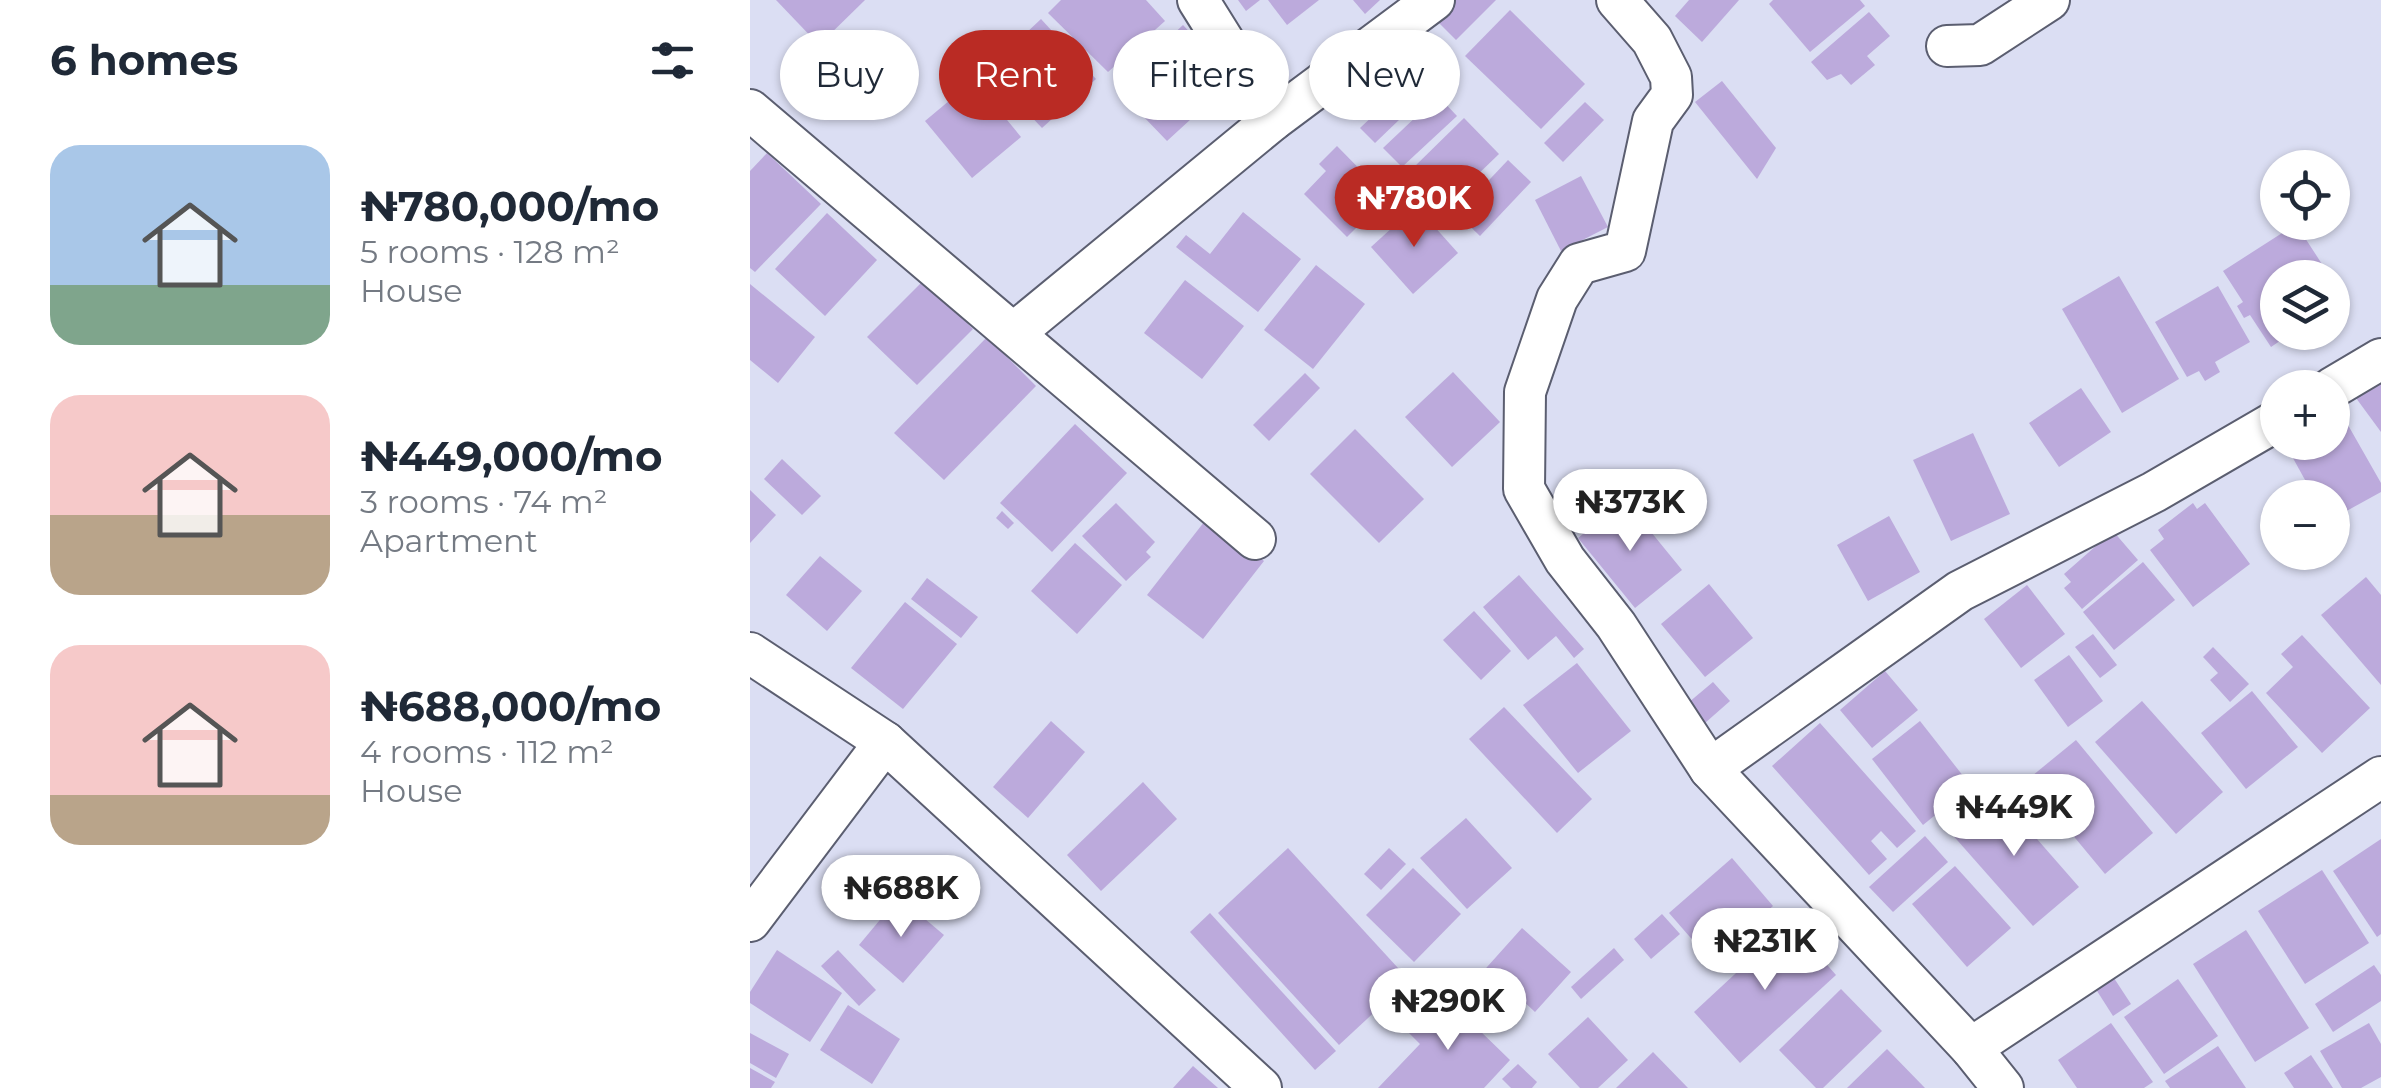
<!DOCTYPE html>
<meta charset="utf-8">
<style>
:root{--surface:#fff;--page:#f6f6f7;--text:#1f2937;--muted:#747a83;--accent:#ba2b24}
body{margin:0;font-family:Montserrat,sans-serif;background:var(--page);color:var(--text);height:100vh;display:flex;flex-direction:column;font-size:38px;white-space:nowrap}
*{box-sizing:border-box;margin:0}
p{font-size:32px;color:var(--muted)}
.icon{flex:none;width:55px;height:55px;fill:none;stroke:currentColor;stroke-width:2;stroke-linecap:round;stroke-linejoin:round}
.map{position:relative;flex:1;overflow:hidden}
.sheet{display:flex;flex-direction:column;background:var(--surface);width:750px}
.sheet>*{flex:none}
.hud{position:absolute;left:30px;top:30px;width:950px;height:90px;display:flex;gap:20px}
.buttons{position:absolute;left:1510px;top:150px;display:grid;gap:20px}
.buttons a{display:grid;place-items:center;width:90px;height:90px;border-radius:50%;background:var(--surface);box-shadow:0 2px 8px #0004;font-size:50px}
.price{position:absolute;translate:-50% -85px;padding:0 22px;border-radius:35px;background:#fff;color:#222;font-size:32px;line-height:65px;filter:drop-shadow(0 2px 5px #0008)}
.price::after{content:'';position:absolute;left:50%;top:60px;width:30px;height:22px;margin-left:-15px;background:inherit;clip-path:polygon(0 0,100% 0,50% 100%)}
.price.active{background:var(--accent);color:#fff}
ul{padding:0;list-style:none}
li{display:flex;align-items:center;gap:30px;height:250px;padding:0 50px}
li span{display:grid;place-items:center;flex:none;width:280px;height:200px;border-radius:30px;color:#555}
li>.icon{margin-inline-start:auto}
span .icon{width:120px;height:120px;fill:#fffc;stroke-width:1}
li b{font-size:42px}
h2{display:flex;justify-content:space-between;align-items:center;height:120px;padding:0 50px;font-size:42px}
.chip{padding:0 35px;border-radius:45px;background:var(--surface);box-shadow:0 2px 8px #0004;font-size:35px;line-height:90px}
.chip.active{background:var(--accent);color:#fff}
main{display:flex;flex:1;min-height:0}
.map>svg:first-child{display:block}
</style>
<main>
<section class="sheet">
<h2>6 homes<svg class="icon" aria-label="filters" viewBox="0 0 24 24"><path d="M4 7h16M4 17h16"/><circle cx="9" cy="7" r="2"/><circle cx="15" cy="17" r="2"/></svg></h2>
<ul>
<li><span style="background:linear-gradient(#a9c7e8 70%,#7fa58c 0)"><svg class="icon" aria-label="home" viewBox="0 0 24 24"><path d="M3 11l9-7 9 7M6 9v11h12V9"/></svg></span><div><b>₦780,000/mo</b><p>5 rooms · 128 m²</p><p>House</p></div></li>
<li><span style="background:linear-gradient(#f6c9c9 60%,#b9a48a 0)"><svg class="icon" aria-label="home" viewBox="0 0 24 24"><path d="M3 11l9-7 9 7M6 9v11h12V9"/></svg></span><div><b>₦449,000/mo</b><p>3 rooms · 74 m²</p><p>Apartment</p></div></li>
<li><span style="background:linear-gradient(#f6c9c9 75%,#b9a48a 0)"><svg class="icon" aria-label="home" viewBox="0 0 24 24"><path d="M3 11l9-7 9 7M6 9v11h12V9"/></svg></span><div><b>₦688,000/mo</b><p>4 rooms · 112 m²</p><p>House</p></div></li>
</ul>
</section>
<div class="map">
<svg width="1631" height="1088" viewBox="0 0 1631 1088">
<rect width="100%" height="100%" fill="#dbdef3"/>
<!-- building -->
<g fill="#bcaadc">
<path d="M26,0h89l-46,45z"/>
<path d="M311,0h85l19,21 -57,51 -60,-59z"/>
<path d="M488,0h22l-14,11z"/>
<path d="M518,0h51l-32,25z"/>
<path d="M603,0h27l-15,14z"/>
<path d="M703,0h43l-40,40 -22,-22z"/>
<path d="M939,0h50l-37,42 -27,-26z"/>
<path d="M1023,0h87l5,6 -55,46 -41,-48z"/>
<path d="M760,10l75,74 -44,45 -76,-73z"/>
<path d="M1119,12l21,24 -23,20 8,9 -24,20 -10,-11 -14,6 -16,-18z"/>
<path d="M291,19l55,60 -54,49 -55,-58z"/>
<path d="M433,25l47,50 -39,37 -5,-5 -4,3 9,9 -24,22 -51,-53z"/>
<path d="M662,79l14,15 -51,49 -15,-15z"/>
<path d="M224,80l47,57 -49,41 -47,-57z"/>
<path d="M972,81l54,67 -19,31 -62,-77z"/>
<path d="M688,96l19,20 -55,51 -19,-19z"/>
<path d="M835,102l19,18 -41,42 -19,-19z"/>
<path d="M714,118l35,36 -54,52 -34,-36z"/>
<path d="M587,146l50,51 -40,40 -43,-43 22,-23 -7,-7z"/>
<path d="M17,153l54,51 -66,68 -5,-4v-97z"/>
<path d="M758,160l23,22 -51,54 -23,-22z"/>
<path d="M831,176l27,51 -47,24 -26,-51z"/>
<path d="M666,206l42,47 -45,41 -42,-47z"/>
<path d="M493,212l58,47 -43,53 -82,-65 10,-12 24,19z"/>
<path d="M77,213l50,47 -52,56 -50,-47z"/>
<path d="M1546,224l35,54h-53v54h15l-22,15 -21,-32 -6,3 -7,-12 6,-4 -20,-31z"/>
<path d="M566,265l49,39 -52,65 -49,-39z"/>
<path d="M1369,276l60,103 -57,34 -60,-104z"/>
<path d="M174,280l49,49 -56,56 -50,-48z"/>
<path d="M435,280l59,46 -42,53 -58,-46z"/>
<path d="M1582,280l13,19 -13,8z"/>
<path d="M0,284l65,53 -37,46 -28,-23z"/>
<path d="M1468,286l32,56 -35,20 5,10 -15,9 -6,-10 -12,6 -32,-55z"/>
<path d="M237,337l49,49 -92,94 -50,-47z"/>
<path d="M703,372l47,50 -48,45 -47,-50z"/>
<path d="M555,373l15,15 -51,53 -16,-16z"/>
<path d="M1631,380v52l-25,-34z"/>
<path d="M1331,388l30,44 -52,35 -30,-44z"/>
<path d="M1590,411l41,72v9l-49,27v-21h-17l-31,-56h48v-27z"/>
<path d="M325,424l52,49 -75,79 -52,-49z"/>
<path d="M605,429l69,70 -45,44 -69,-69z"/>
<path d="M1223,433l37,81 -59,27 -38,-81z"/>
<path d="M32,459l39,37 -19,19 -38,-36z"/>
<path d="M0,490l26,25 -26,28z"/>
<path d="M875,500l57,70 -47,38 -57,-70z"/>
<path d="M366,503l39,39 -9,10 5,5 -25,24 -44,-45z"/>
<path d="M1443,503l4,6 8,-6 45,61 -57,43 -43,-57 14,-11 -6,-9z"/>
<path d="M252,511l12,12 -6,6 -12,-11z"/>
<path d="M1139,516l31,56 -52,29 -31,-56z"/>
<path d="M458,517l56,44 -61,78 -56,-44z"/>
<path d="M1363,531l25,29 -56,49 -18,-21 7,-6 -7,-8z"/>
<path d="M325,543l47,42 -45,49 -46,-43z"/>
<path d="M70,556l42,35 -35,40 -41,-36z"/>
<path d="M1393,562l32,38 -61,50 -31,-38z"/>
<path d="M769,575l65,74 -10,9 -18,-22 -28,24 -45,-53z"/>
<path d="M1616,577l15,18v90l-60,-70z"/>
<path d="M177,578l51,39 -17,21 -50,-39z"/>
<path d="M959,584l44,54 -48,39 -44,-53z"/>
<path d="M1277,585l38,49 -44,34 -37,-49z"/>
<path d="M155,602l52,42 -54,65 -52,-41z"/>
<path d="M724,611l37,40 -30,29 -38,-40z"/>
<path d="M1343,634l24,31 -17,13 -25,-31z"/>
<path d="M1552,635l68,73 -48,45 -56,-60 27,-26 -12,-13z"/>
<path d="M1463,647l36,37 -19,18 -20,-22 8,-7 -15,-16z"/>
<path d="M1319,655l34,46 -35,26 -34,-47z"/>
<path d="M827,663l54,68 -53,42 -55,-68z"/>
<path d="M1135,671l33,39 -46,38 -32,-38z"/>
<path d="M963,682l17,19 -25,22 -17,-20z"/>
<path d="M1502,691l46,56 -52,42 -45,-56z"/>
<path d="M1392,701l81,91 -47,42 -81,-92z"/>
<path d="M754,707l88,92 -35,34 -88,-94z"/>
<path d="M301,721l34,31 -57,66 -35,-31z"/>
<path d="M1170,721l51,65 -48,39 -51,-66z"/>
<path d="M1070,723l96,108 -19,17 -16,-17 -10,10 16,18 -18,16 -97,-109z"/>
<path d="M1326,740l77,93 -48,41 -78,-94z"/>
<path d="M393,782l34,37 -76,72 -34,-36z"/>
<path d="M1246,792l83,95 -46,39 -83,-94z"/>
<path d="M716,818l46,50 -45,41 -47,-51z"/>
<path d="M1175,836l23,26 -55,50 -24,-25z"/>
<path d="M1631,839v95l-4,3 -44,-66z"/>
<path d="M538,848l121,132 -70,65 -121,-132z"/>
<path d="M639,848l17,16 -25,26 -17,-16z"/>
<path d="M982,858l41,48 -63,54 -41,-47z"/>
<path d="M1205,866l56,62 -44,39 -55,-63z"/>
<path d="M663,868l48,46 -47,48 -48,-47z"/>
<path d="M1572,870l47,73 -64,41 -47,-73z"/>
<path d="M149,897l45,38 -41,48 -44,-38z"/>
<path d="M460,913l126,138 -21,19 -125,-138z"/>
<path d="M912,914l18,20 -29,25 -17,-20z"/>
<path d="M1040,923l46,52 -96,88 -46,-51z"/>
<path d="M772,928l49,44 -36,40 -14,-13 -16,18 -35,-31z"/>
<path d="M1496,930l63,98 -54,34 -62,-98z"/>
<path d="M864,948l10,12 -43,39 -10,-12z"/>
<path d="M27,950l65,43 -32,49 -60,-39v-11z"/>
<path d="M88,950l38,40 -17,16 -38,-40z"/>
<path d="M1624,965l7,10v26l-48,31 -18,-28z"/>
<path d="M1358,969l23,35 -18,12 -23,-36z"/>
<path d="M1428,979l40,57 -54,38 -40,-57z"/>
<path d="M1091,989l41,42 -59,57h-7l-37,-38z"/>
<path d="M692,994l68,66 -26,28h-106l42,-44 -13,-13z"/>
<path d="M98,1005l52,34 -28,45 -52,-34z"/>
<path d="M838,1017l40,43 -30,28h-18l-32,-34z"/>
<path d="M1361,1023l42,59 -9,6h-67l-19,-28z"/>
<path d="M1619,1023l12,21v33l-20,11h-19l-22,-37z"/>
<path d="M0,1033l39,21 -13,24 -26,-15z"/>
<path d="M1468,1046l28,42h-76l-5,-7z"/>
<path d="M1137,1049l38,39h-78z"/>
<path d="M903,1052l35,36h-72z"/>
<path d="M1561,1055l22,33h-39l-10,-15z"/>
<path d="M768,1064l19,18 -5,6h-21l-9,-9z"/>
<path d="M443,1066l25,22h-45z"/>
<path d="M0,1068l25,14 -4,6h-21z"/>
</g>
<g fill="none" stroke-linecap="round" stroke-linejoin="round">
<!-- minor casing -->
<g stroke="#5b5e70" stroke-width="44">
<g id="minor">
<path d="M448,0l75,120"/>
<path d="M867,0l35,40 19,37 1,18 -19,26 -28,130 -46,13 -22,35 -32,93 -1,97 41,71 51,65 94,144 261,279 32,40"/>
<path d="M1197,46l33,-1 69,-45"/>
<path d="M0,110l505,429"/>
<path d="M264,333l259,-213 161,-120"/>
<path d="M1582,388l49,-29"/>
<path d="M0,653l135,89 376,346"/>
<path d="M960,769l250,-178 194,-99 124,-72"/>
<path d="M0,921l135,-179"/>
<path d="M1221,1048l410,-271"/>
</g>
</g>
<!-- minor -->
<use href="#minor" stroke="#fff" stroke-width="40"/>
</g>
</svg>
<div class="buttons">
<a><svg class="icon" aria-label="locate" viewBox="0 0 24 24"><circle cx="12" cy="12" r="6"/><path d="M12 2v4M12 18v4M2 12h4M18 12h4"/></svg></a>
<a><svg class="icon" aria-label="layers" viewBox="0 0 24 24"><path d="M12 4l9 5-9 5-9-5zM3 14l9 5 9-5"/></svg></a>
<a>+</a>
<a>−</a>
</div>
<b class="price active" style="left:664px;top:250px">₦780K</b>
<b class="price" style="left:880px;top:554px">₦373K</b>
<b class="price" style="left:1264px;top:859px">₦449K</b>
<b class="price" style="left:151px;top:940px">₦688K</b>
<b class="price" style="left:1015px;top:993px">₦231K</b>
<b class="price" style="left:698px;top:1053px">₦290K</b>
<div class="hud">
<a class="chip">Buy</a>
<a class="chip active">Rent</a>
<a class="chip">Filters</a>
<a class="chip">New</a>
</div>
</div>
</main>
